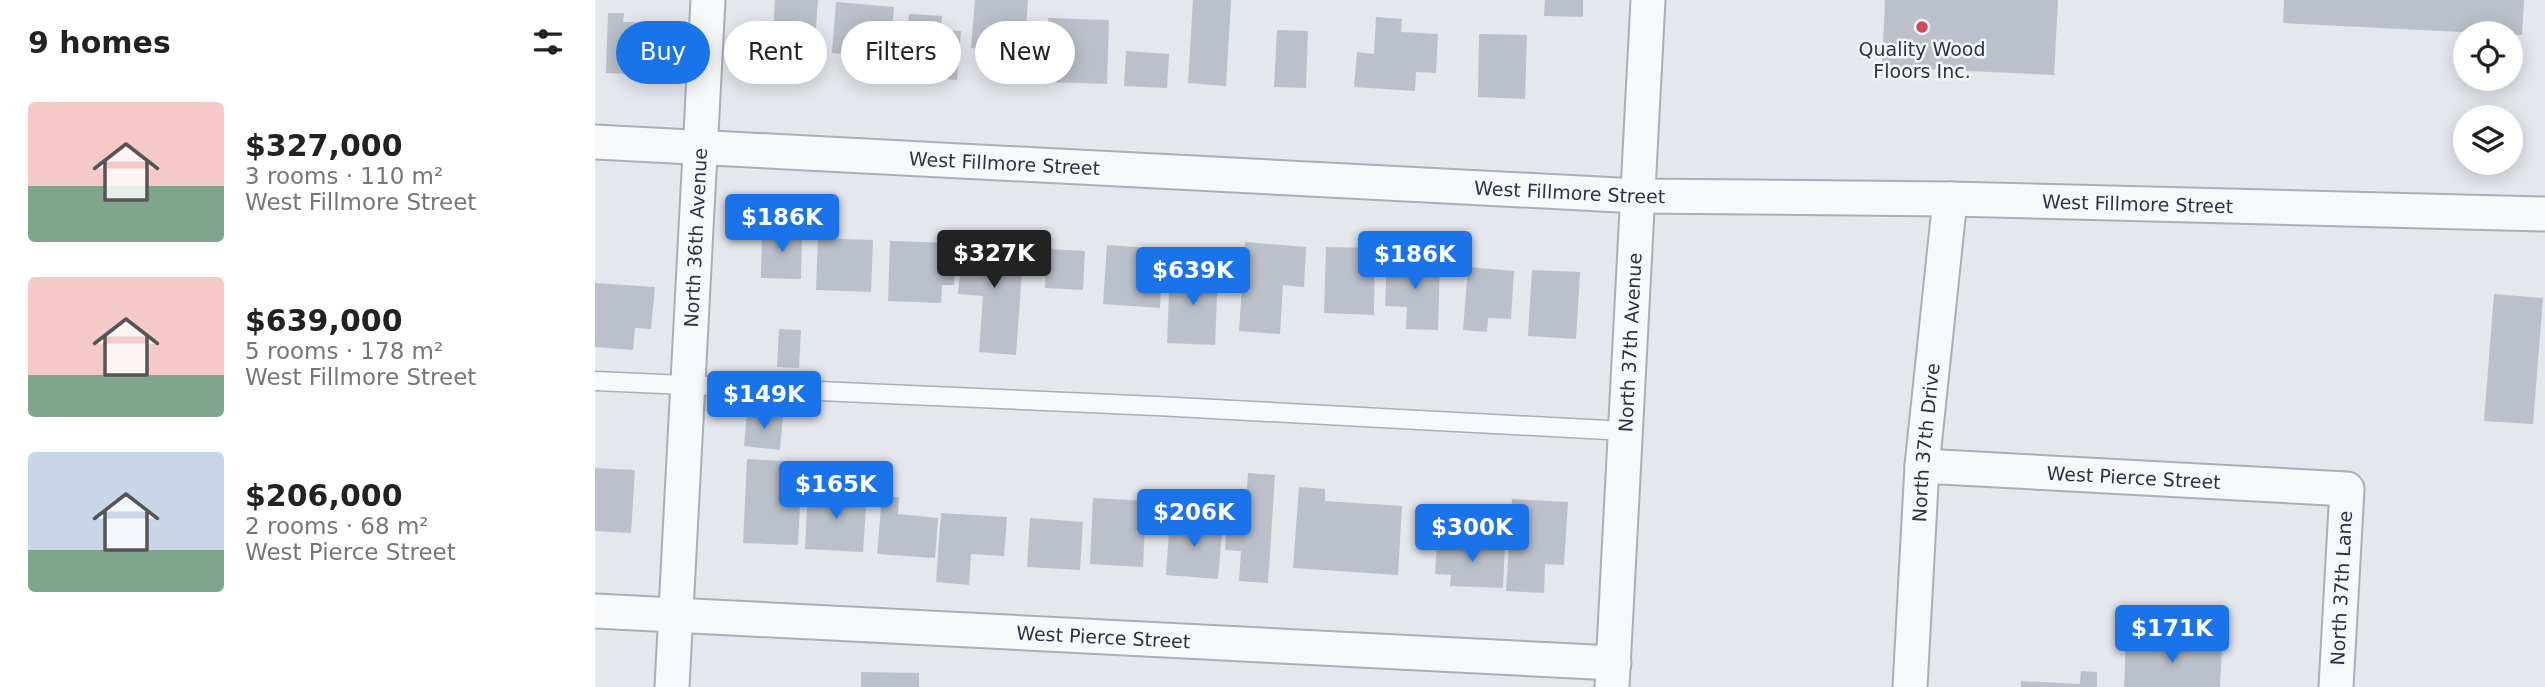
<!DOCTYPE html>
<meta charset="utf-8">
<style>
:root{--surface:#fff;--page:#f6f6f6;--text:#222;--muted:#767676;--accent:#1a73e8}
body{margin:0;font-family:"DejaVu Sans",sans-serif;background:var(--page);color:var(--text);height:100vh;display:flex;flex-direction:column;font-size:26px;white-space:nowrap}
*{box-sizing:border-box;margin:0}
p{font-size:23px;color:var(--muted)}
.icon{flex:none;width:38px;height:38px;fill:none;stroke:currentColor;stroke-width:2;stroke-linecap:round;stroke-linejoin:round}
.map{position:relative;flex:1;overflow:hidden}
.panel{display:flex;flex-direction:column;background:var(--surface);width:595px}
.panel>*{flex:none}
.guide{position:absolute;left:21px;top:21px;width:665px;height:63px;display:flex;gap:14px}
.controls{position:absolute;left:1858px;top:21px;display:grid;gap:14px}
.controls a{display:grid;place-items:center;width:70px;height:70px;border-radius:50%;background:var(--surface);box-shadow:0 4px 18px #0003;font-size:35px}
.price{position:absolute;translate:-50% -60px;padding:0 16px;border-radius:7px;background:var(--accent);color:#fff;font-size:23px;line-height:46px;filter:drop-shadow(0 2px 4px #0008)}
.price::after{content:'';position:absolute;left:50%;top:42px;width:21px;height:16px;margin-left:-10px;background:inherit;clip-path:polygon(0 0,100% 0,50% 100%)}
.price.on{background:#222;color:#fff}
ul{padding:0;list-style:none}
li{display:flex;align-items:center;gap:21px;height:175px;padding:0 28px}
li span{display:grid;place-items:center;flex:none;width:196px;height:140px;border-radius:7px;color:#555}
li>.icon{margin-inline-start:auto}
span .icon{width:84px;height:84px;fill:#fffc;stroke-width:1}
li b{font-size:30px}
h2{display:flex;justify-content:space-between;align-items:center;height:84px;padding:0 28px;font-size:30px}
.tag{padding:0 24px;border-radius:32px;background:var(--surface);box-shadow:0 4px 18px #0003;font-size:24px;line-height:63px}
.tag.on{background:var(--accent);color:#fff}
main{display:flex;flex:1;min-height:0}
.map>svg:first-child{display:block}
</style>
<main>
<section class="panel">
<h2>9 homes<svg class="icon" aria-label="filters" viewBox="0 0 24 24"><path d="M4 7h16M4 17h16"/><circle cx="9" cy="7" r="2"/><circle cx="15" cy="17" r="2"/></svg></h2>
<ul>
<li><span style="background:linear-gradient(#f6c9c9 60%,#7fa58c 0)"><svg class="icon" aria-label="home" viewBox="0 0 24 24"><path d="M3 11l9-7 9 7M6 9v11h12V9"/></svg></span><div><b>$327,000</b><p>3 rooms · 110 m²</p><p>West Fillmore Street</p></div></li>
<li><span style="background:linear-gradient(#f6c9c9 70%,#7fa58c 0)"><svg class="icon" aria-label="home" viewBox="0 0 24 24"><path d="M3 11l9-7 9 7M6 9v11h12V9"/></svg></span><div><b>$639,000</b><p>5 rooms · 178 m²</p><p>West Fillmore Street</p></div></li>
<li><span style="background:linear-gradient(#c9d6e8 70%,#7fa58c 0)"><svg class="icon" aria-label="home" viewBox="0 0 24 24"><path d="M3 11l9-7 9 7M6 9v11h12V9"/></svg></span><div><b>$206,000</b><p>2 rooms · 68 m²</p><p>West Pierce Street</p></div></li>
</ul>
</section>
<div class="map">
<svg width="1950" height="687" viewBox="0 0 1950 687">
<rect width="100%" height="100%" fill="#e4e7ec"/>
<!-- building -->
<g fill="#bbc0ca">
<path d="M180,0h43l-5,70 -42,-2z"/>
<path d="M380,0h53l-4,52 -53,-4z"/>
<path d="M598,0h38l-5,86 -38,-3z"/>
<path d="M950,0h38v17l-39,-1z"/>
<path d="M1290,0h173l-4,75 -172,-8z"/>
<path d="M1689,0h240l-2,35 -239,-12z"/>
<path d="M241,2l58,5 -4,51 -58,-5z"/>
<path d="M13,13h16l-1,9 34,1 -2,52 -49,-2z"/>
<path d="M314,14l33,2 -1,14 20,1 -4,49 -59,-5 3,-35h6z"/>
<path d="M781,17l26,2 -1,13 37,2 -2,39 -20,-1 -1,19 -61,-4 3,-35 17,2z"/>
<path d="M453,18l61,2 -2,64 -61,-2z"/>
<path d="M682,30l31,1 -2,57 -32,-1z"/>
<path d="M884,34l48,1 -2,64 -47,-2z"/>
<path d="M531,51l43,3 -2,34 -43,-2z"/>
<path d="M167,229l40,1 -1,49 -40,-1z"/>
<path d="M223,238l55,2 -2,52 -55,-2z"/>
<path d="M368,239l61,5 -8,111 -37,-3 4,-56 -25,-2z"/>
<path d="M295,241l65,2 -1,42h-12l-1,18 -53,-2z"/>
<path d="M650,242l61,5 -2,40 -21,-2 -3,49 -41,-3z"/>
<path d="M512,245l56,4 -3,59 -57,-4z"/>
<path d="M731,247l49,1 -1,67 -50,-2z"/>
<path d="M452,249l38,2 -2,39 -38,-2z"/>
<path d="M792,259l53,2 -2,69 -32,-1 1,-22 -22,-1z"/>
<path d="M873,267l46,4 -3,48 -23,-1 -1,14 -24,-2z"/>
<path d="M575,269l48,2 -3,74 -48,-2z"/>
<path d="M937,270l48,2 -4,67 -48,-3z"/>
<path d="M0,283l60,4 -4,42 -16,-1 -2,22 -38,-3z"/>
<path d="M1899,294l49,4 -10,126 -49,-3z"/>
<path d="M184,329l22,1 -2,38 -22,-1z"/>
<path d="M152,412l36,3 -3,35 -36,-4z"/>
<path d="M152,459l55,3 -4,83 -55,-2z"/>
<path d="M0,468l40,2 -4,63 -36,-2z"/>
<path d="M653,473l27,2 -7,108 -29,-2 2,-30 -16,-1 3,-51 18,1z"/>
<path d="M704,487l26,2v12l77,5 -4,69 -105,-7z"/>
<path d="M213,489l59,4 -4,59 -58,-3z"/>
<path d="M287,496l17,1 -1,17 40,4 -3,40 -58,-4z"/>
<path d="M498,498l53,3 -3,66 -53,-3z"/>
<path d="M917,499l56,3 -4,63 -19,-1 -1,29 -38,-2z"/>
<path d="M871,507l33,1 -1,34 -32,-1z"/>
<path d="M346,513l66,4 -3,39 -33,-2 -2,31 -33,-3z"/>
<path d="M435,518l53,4 -3,48 -53,-3z"/>
<path d="M575,518l53,5 -5,56 -52,-4z"/>
<path d="M842,543l68,2 -2,43 -53,-2 1,-11 -16,-1z"/>
<path d="M1531,641l96,5 -2,41h-96z"/>
<path d="M1486,671l16,1v15h-76v-6l59,3z"/>
<path d="M266,672l58,1v14h-58z"/>
</g>
<g fill="none" stroke-linecap="round" stroke-linejoin="round">
<!-- service casing -->
<g stroke="#a9aeb7" stroke-width="21">
<path id="service" d="M0,381l562,25 469,25"/>
</g>
<!-- minor casing -->
<g stroke="#a9aeb7" stroke-width="37">
<g id="minor">
<path id="s1" d="M0,142l1043,54 312,3 595,15"/>
<path id="s2" d="M1327,466l425,23 -11,198"/>
<path id="s3" d="M0,611l1019,52"/>
<path id="s4" d="M77,687l36,-687"/>
<path id="s5" d="M1017,687l36,-687"/>
<path id="s6" d="M1315,687l12,-221 28,-267"/>
</g>
</g>
<!-- service -->
<use href="#service" stroke="#f7f8fa" stroke-width="18"/>
<!-- minor -->
<use href="#minor" stroke="#f7f8fa" stroke-width="33"/>
</g>
<!-- markers -->
<circle fill="#d1495b" stroke="#f4f6f9" stroke-width="2.5" cx="1327" cy="27" r="7"/>
<g text-anchor="middle" stroke-width="5" stroke-linejoin="round" paint-order="stroke">
<!-- poi labels -->
<g font-size="19" fill="#2b3445" stroke="#f4f6f9">
<text x="1327" y="56">Quality Wood<tspan x="1327" dy="22">Floors Inc.</tspan></text>
</g>
<!-- street labels -->
<g font-size="19" fill="#2b3445" stroke="#f4f6f9">
<text dy="7" stroke="none"><textPath href="#s1" startOffset="410">West Fillmore Street</textPath></text>
<text dy="7" stroke="none"><textPath href="#s1" startOffset="976">West Fillmore Street</textPath></text>
<text dy="7" stroke="none"><textPath href="#s1" startOffset="1544">West Fillmore Street</textPath></text>
<text dy="7" stroke="none"><textPath href="#s4" startOffset="450">North 36th Avenue</textPath></text>
<text dy="7" stroke="none"><textPath href="#s5" startOffset="345">North 37th Avenue</textPath></text>
<text dy="7" stroke="none"><textPath href="#s6" startOffset="245">North 37th Drive</textPath></text>
<text dy="7" stroke="none"><textPath href="#s2" startOffset="212">West Pierce Street</textPath></text>
<text transform="translate(1746 588) rotate(-87)" y="7">North 37th Lane</text>
<text dy="7" stroke="none"><textPath href="#s3" startOffset="509">West Pierce Street</textPath></text>
</g>
</g>
</svg>
<div class="controls">
<a><svg class="icon" aria-label="locate" viewBox="0 0 24 24"><circle cx="12" cy="12" r="6"/><path d="M12 2v4M12 18v4M2 12h4M18 12h4"/></svg></a>
<a><svg class="icon" aria-label="layers" viewBox="0 0 24 24"><path d="M12 4l9 5-9 5-9-5zM3 14l9 5 9-5"/></svg></a>
</div>
<b class="price" style="left:187px;top:254px">$186K</b>
<b class="price on" style="left:399px;top:290px">$327K</b>
<b class="price" style="left:820px;top:291px">$186K</b>
<b class="price" style="left:598px;top:307px">$639K</b>
<b class="price" style="left:169px;top:431px">$149K</b>
<b class="price" style="left:241px;top:521px">$165K</b>
<b class="price" style="left:599px;top:549px">$206K</b>
<b class="price" style="left:877px;top:564px">$300K</b>
<b class="price" style="left:1577px;top:665px">$171K</b>
<div class="guide">
<a class="tag on">Buy</a>
<a class="tag">Rent</a>
<a class="tag">Filters</a>
<a class="tag">New</a>
</div>
</div>
</main>
